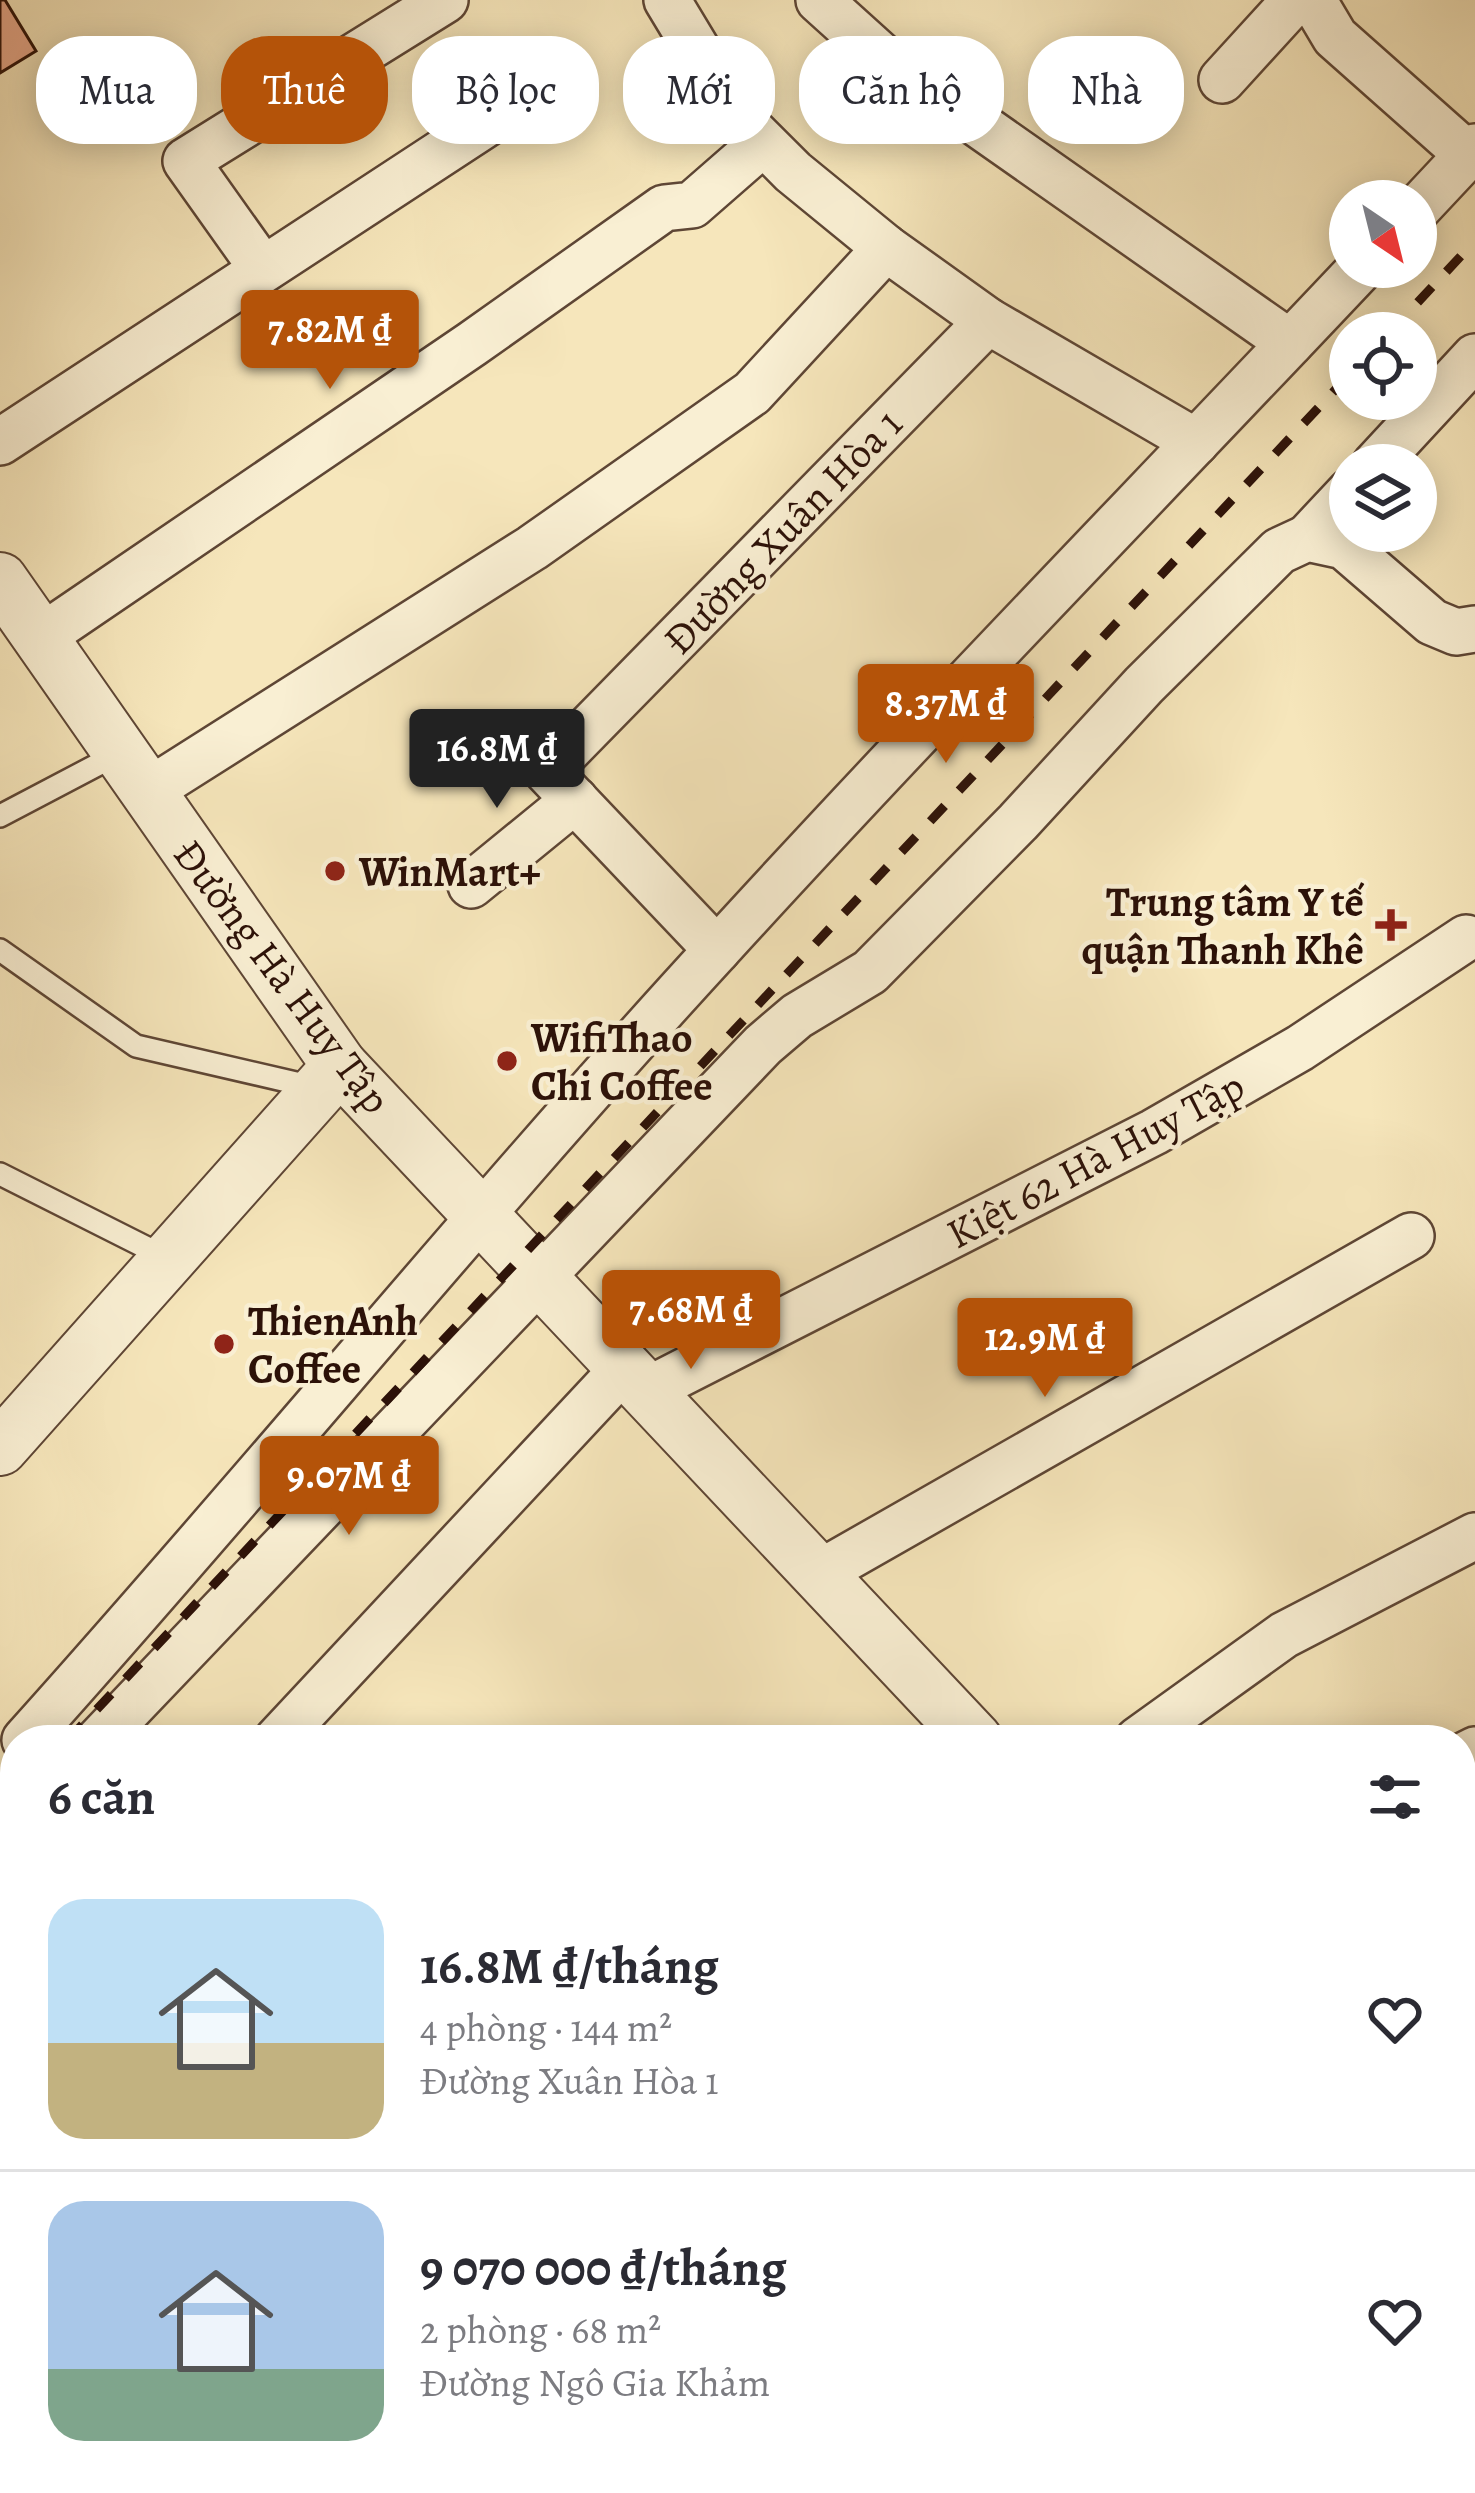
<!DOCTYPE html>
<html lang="vi">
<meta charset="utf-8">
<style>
:root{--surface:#fff;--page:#f2f2f3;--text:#2b2b33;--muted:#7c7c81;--line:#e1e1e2;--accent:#b45309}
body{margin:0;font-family:Alegreya,serif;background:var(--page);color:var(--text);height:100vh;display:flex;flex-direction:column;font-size:45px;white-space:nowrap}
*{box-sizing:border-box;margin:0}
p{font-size:39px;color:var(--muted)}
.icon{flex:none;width:66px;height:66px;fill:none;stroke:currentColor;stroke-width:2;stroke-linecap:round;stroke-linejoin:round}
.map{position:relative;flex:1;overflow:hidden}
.panel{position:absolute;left:0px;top:1725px;width:1476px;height:768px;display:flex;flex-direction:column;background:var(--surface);border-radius:48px 48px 0 0;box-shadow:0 6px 30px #0003}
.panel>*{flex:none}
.banner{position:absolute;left:36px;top:36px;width:1404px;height:108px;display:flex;gap:24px}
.needle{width:78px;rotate:145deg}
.buttons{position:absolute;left:1329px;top:180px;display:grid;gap:24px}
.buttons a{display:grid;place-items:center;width:108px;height:108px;border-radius:50%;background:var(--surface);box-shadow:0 6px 30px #0003;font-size:60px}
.price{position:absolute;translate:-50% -102px;padding:0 27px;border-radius:12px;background:var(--accent);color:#fff;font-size:39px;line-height:78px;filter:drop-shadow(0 3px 6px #0008)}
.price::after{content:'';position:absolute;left:50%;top:72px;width:36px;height:27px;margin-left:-18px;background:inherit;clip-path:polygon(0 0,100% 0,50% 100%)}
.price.active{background:#222;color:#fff}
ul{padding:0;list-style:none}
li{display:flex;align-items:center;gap:36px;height:300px;padding:0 48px}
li+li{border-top:3px solid var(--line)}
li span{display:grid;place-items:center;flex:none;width:336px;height:240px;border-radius:36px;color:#555}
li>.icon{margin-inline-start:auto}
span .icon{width:144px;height:144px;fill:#fffc;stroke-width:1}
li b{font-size:51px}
h2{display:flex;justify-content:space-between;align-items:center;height:144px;padding:0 48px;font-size:51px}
.tag{padding:0 42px;border-radius:48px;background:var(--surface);box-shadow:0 6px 30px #0003;font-size:42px;line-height:108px}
.tag.active{background:var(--accent);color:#fff}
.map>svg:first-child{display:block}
</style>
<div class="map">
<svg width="1475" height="2493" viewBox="0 0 1475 2493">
<rect width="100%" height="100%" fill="#f6e6bb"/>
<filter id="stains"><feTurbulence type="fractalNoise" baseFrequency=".00167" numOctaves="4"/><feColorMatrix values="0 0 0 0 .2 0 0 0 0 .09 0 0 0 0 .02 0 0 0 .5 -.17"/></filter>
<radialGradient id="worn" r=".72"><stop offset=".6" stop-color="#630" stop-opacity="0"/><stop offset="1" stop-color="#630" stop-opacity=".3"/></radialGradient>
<!-- building -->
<path fill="#e6a88a" stroke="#2c1108" stroke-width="3" d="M0,0h5l31,51 -36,22z"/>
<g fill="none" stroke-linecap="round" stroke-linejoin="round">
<!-- service casing -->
<g stroke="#5e4635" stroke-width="26">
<g id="service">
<path d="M0,816l118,-62"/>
<path d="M0,950l136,96 177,41"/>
<path d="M0,1174l165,83"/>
<path d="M778,2478l10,15"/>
</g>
</g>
<!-- minor casing -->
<g stroke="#5e4635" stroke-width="50">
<g id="minor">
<path d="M667,0l70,116 56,56 93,76 102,73 208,121"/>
<path d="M819,0l62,56 409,287"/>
<path d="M1313,0l22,37 133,118"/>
<path d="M1222,80l73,-80"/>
<path d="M1416,210l59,-63"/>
<path d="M262,268l-76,-107 259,-161"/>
<path d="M0,442l565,-370"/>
<path d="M1375,465l100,-108"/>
<path d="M1307,538l43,-46"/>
<path d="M40,638l432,-294 192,-136 28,-3 71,-62"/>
<path d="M147,792l385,-244 220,-155 134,-145"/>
<path d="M471,885l104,-85"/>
<path d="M717,950l-170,-179 441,-450"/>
<path d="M646,1391l508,-259 146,-84 166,-110"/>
<path d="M818,1574l593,-338"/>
<path d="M25,1740c234,-260 455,-532 692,-790 211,-231 430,-455 645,-683"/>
<path d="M99,1740l664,-695 34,-29 73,-44 148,-150 126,-137 135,-134 28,-13 37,8 88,76 24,10 19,-3"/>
<path d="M277,1740l349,-374"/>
<path d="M1138,1740l146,-105 191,-99"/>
<path d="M1461,1757l14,-7"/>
<path d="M0,1843l15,-16"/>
<path d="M0,1997l15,10"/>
<path d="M0,2320l15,-1"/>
<path d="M1161,2478l10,15"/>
</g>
</g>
<!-- tertiary casing -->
<g stroke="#5e4635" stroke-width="58">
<g id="tertiary">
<path d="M0,580l340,486 635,674"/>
<path d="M0,1448l340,-382"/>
<path d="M1461,2285l14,16"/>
</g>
</g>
<!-- service -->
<use href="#service" stroke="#f9efd3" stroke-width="21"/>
<!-- minor -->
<use href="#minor" stroke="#f9efd3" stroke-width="45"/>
<!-- tertiary -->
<use href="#tertiary" stroke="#f9efd3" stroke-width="54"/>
<!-- rail -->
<g stroke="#2c1108" stroke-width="9" stroke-dasharray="21 21" stroke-linecap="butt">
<path d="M1389,333l86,-92"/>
<path d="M68,1740l1282,-1366"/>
<path d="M0,1812l15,-16"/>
</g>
</g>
<!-- markers -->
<g fill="#8f2418" stroke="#f9efd3" stroke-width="4.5">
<circle cx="335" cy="871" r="12"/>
<path d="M1385 907h12v12h12v12h-12v12h-12v-12h-12v-12h12z"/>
<circle cx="507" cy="1061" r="12"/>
<circle cx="224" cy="1344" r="12"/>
</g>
<g text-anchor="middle" stroke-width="9" stroke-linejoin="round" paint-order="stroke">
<!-- street labels -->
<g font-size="42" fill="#2c1108" stroke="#f9efd3">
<text transform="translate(782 531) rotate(-46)" y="15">Đường Xuân Hòa 1</text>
<text transform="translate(283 976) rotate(53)" y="15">Đường Hà Huy Tập</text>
<text transform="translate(1095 1159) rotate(-28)" y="15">Kiệt 62 Hà Huy Tập</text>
</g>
<!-- poi labels -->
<g font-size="42" font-weight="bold" fill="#2c1108" stroke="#f9efd3" text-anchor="start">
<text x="359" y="886">WinMart+</text>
<text x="1364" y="916" text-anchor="end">Trung tâm Y tế<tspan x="1364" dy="48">quận Thanh Khê</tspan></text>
<text x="531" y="1052">WifiThao<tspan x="531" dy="48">Chi Coffee</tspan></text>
<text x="248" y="1335">ThienAnh<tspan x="248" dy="48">Coffee</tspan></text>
</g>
</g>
<rect width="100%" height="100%" filter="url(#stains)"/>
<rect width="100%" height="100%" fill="url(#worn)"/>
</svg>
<div class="buttons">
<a><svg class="needle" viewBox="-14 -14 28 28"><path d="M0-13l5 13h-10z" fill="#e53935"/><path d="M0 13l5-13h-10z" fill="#7c7c81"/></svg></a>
<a><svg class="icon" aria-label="locate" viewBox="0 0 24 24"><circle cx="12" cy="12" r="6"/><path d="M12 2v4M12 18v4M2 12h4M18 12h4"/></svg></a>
<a><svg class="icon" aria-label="layers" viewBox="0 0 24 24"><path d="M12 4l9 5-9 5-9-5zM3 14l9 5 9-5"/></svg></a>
</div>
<b class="price" style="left:330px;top:392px">7.82M ₫</b>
<b class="price" style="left:946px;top:766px">8.37M ₫</b>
<b class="price active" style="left:497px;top:811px">16.8M ₫</b>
<b class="price" style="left:691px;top:1372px">7.68M ₫</b>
<b class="price" style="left:1045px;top:1400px">12.9M ₫</b>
<b class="price" style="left:349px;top:1538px">9.07M ₫</b>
<div class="banner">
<a class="tag">Mua</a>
<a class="tag active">Thuê</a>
<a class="tag">Bộ lọc</a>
<a class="tag">Mới</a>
<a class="tag">Căn hộ</a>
<a class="tag">Nhà</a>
</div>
<section class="panel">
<h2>6 căn<svg class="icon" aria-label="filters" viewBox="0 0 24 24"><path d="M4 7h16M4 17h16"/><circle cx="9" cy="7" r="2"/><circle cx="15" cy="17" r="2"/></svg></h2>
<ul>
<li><span style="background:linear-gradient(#bfe0f5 60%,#c2b280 0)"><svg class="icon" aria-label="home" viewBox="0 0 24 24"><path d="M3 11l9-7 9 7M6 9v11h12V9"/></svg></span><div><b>16.8M ₫/tháng</b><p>4 phòng · 144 m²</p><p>Đường Xuân Hòa 1</p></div><svg class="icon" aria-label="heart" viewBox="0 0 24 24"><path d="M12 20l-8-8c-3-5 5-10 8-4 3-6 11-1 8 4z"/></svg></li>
<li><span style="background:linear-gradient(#a9c7e8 70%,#7fa58c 0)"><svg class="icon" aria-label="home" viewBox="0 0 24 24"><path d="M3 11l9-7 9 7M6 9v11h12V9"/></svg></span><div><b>9 070 000 ₫/tháng</b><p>2 phòng · 68 m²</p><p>Đường Ngô Gia Khảm</p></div><svg class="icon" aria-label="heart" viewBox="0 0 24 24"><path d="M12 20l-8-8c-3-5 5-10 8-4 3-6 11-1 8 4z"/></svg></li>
</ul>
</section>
</div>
